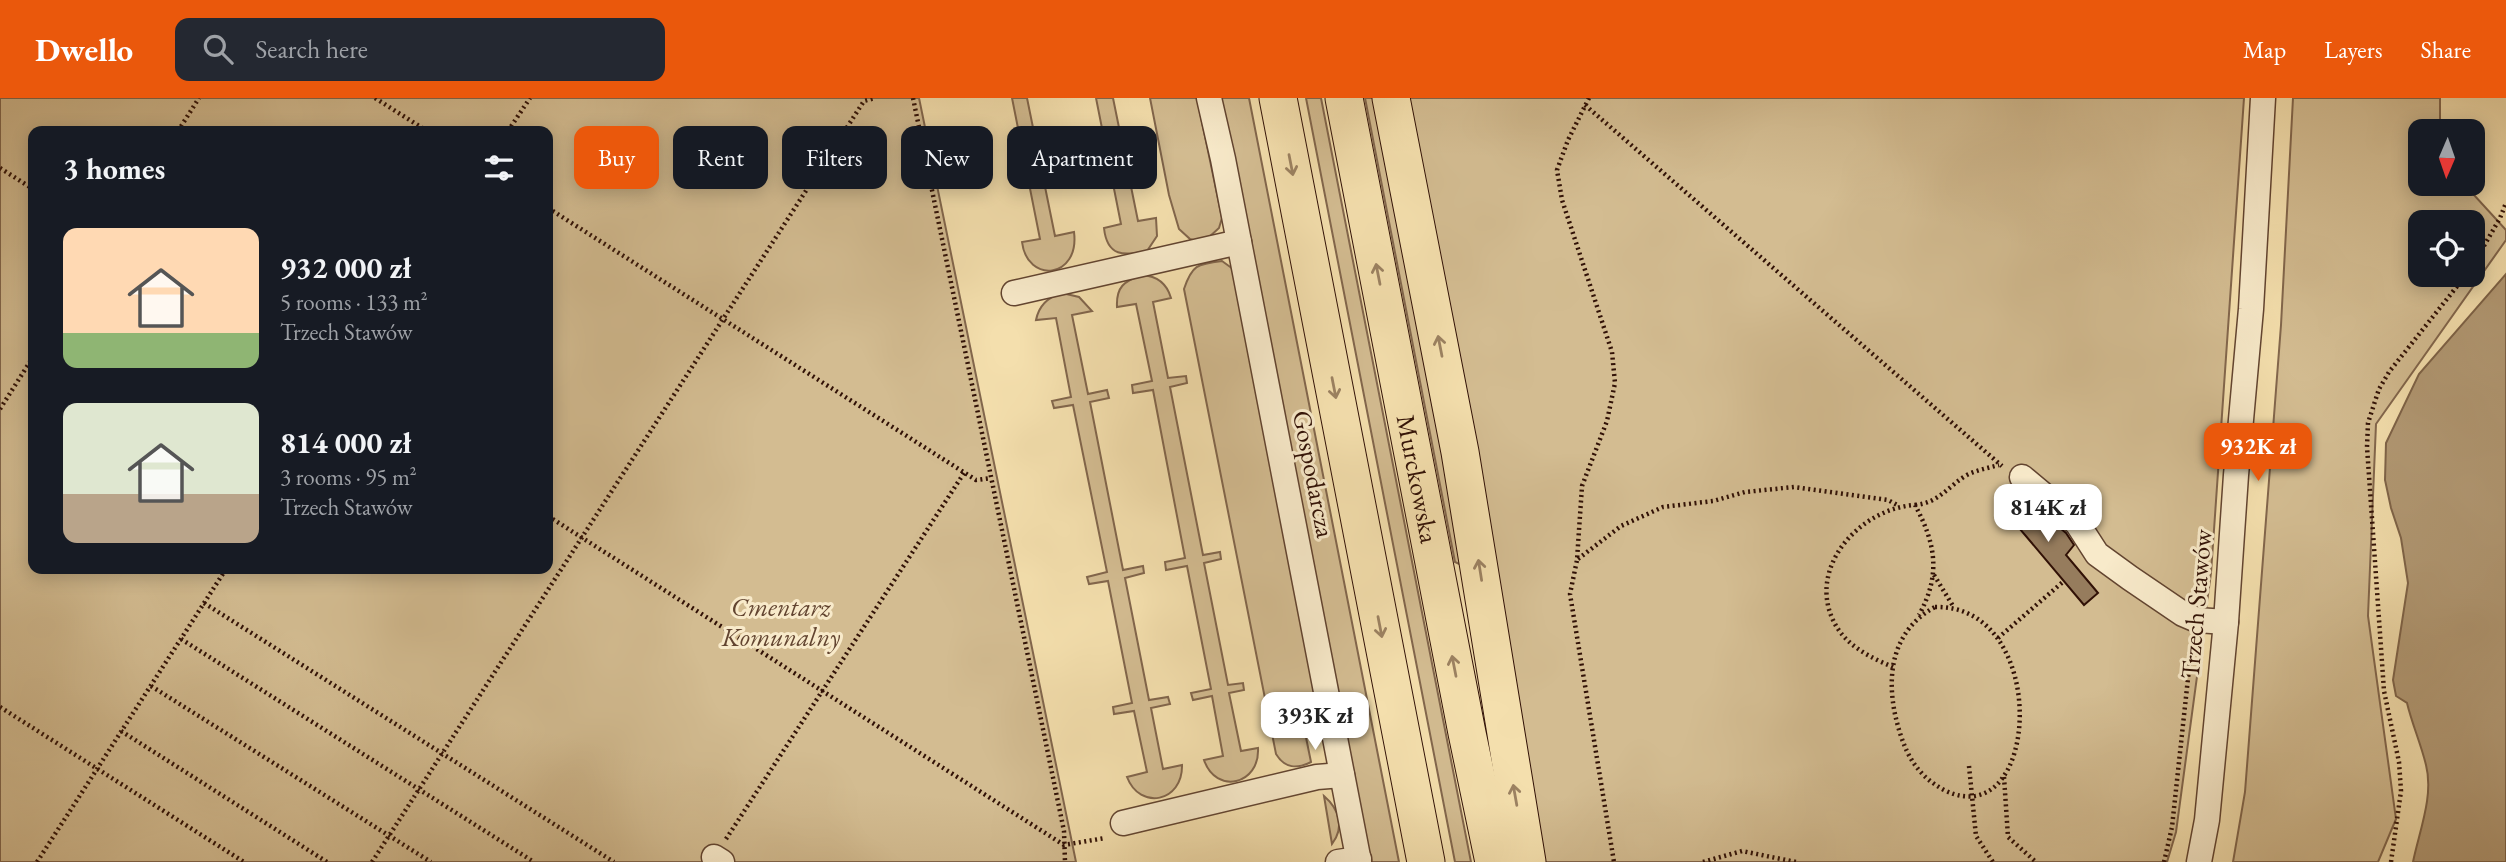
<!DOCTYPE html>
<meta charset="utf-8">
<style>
:root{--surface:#171b24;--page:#242831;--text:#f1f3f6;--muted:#9ea1a6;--accent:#ea580c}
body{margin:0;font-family:"EB Garamond",serif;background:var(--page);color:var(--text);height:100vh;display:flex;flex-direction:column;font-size:26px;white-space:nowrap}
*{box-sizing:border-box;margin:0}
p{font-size:23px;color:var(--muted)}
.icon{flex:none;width:38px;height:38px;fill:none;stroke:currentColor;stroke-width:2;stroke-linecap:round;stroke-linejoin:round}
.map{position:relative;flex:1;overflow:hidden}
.details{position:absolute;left:28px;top:28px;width:525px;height:448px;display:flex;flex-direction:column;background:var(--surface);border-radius:14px;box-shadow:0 4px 18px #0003}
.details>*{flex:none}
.guide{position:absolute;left:574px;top:28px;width:665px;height:63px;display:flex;gap:14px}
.needle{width:46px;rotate:182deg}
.tools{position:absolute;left:2408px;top:21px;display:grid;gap:14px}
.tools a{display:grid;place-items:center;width:77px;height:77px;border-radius:14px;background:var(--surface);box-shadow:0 4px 18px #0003;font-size:35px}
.price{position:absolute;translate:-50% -60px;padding:0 16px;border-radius:14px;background:#fff;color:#222;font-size:23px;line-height:46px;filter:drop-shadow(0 2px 4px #0008)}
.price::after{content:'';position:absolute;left:50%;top:42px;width:21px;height:16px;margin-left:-10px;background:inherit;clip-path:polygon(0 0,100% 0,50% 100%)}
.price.selected{background:var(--accent);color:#fff}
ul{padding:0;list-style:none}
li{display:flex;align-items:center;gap:21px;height:175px;padding:0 35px}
li span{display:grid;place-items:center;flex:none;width:196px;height:140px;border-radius:14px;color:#555}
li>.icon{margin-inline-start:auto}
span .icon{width:84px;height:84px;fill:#fffc;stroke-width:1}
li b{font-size:30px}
h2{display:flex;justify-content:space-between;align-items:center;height:84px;padding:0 35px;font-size:30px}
.pill{padding:0 24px;border-radius:14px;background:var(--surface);box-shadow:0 4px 18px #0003;font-size:24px;line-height:63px}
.pill.selected{background:var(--accent);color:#fff}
header{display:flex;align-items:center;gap:42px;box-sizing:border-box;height:98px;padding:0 35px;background:var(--accent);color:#fff}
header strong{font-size:33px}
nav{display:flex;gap:38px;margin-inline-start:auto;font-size:24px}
.search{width:490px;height:63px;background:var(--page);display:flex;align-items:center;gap:18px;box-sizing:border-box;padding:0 24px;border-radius:14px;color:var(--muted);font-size:26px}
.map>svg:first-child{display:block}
</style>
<header>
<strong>Dwello</strong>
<div class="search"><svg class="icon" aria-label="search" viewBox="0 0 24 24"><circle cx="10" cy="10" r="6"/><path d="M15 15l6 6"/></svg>Search here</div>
<nav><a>Map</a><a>Layers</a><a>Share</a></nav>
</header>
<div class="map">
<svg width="2506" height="764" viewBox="0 0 2506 764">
<rect width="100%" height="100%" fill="#f4dfad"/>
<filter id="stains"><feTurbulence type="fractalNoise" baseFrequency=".00286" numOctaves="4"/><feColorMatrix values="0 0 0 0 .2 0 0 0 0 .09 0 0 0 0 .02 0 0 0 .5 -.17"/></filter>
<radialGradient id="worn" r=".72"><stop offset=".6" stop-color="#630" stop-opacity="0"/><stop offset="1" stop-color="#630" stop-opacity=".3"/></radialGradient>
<!-- green -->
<g fill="#d3bc91" stroke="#82664c" stroke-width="2" fill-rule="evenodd">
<path d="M0,0h919l157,764h-1076zM33,33h515v438h-515z"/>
<path d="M1012,0h15l28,138 19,-4c6,47 -47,52 -52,10l18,-3z"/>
<path d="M1096,0h17l25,123 18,-3 1,18 -10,15c-23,5 -40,6 -43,-23l17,-4z"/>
<path d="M1150,0h47l25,120 -3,10 -11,10 -12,3 -6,-2 -11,-10 -10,-34z"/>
<path d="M1221,0h28l150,764h-29z"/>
<path d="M1306,0h15l150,764h-16z"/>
<path d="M1365,0h9l66,329 21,136 -2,1 -4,-2z"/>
<path d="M1406,0h838l-33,475 -35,259 -9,30h-626z"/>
<path d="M2293,0h147v33h-20v53h44l42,46v10l-130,184 -8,192 28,203 -18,43h-145l12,-70 36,-467zM2420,124h53v53h-53z"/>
<path d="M1222,163l11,8 84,435 -17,4 11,54c-14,7 -26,7 -35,-8l-92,-465c8,-24 13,-25 38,-28z"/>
<path d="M1142,177c16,1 25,9 29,23l-18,4 15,76 18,-2 1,7 -17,4 33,168 17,-3 1,7 -17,4 24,122 15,-2 1,7 -15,3 12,58 17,-3c2,37 -42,47 -54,12l19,-4 -11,-60 -19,4 -2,-7 20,-4 -24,-123 -21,4 -1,-8 20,-4 -32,-168 -20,3 -1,-8 20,-4 -16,-77 -19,3c-1,-20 7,-26 25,-32z"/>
<path d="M1062,195l17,4 13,14 -20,4 16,79 19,-4 2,8 -19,4 33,168 20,-4 1,7 -19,5 24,122 19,-3 2,7 -19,4 12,61 19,-4c1,37 -42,46 -55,12l20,-5 -13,-61 -20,3 -1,-7 19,-4 -24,-122 -19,3 -2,-7 20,-5 -34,-167 -19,3 -2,-7 19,-4 -15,-79 -20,2c3,-15 12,-23 26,-27z"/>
<path d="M1324,698c15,13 21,31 8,48z"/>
</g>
<!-- water -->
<path fill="#b29974" stroke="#7e6348" stroke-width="2" d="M2506,176v588h-93c6,-30 21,-66 13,-97 -5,-21 -14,-41 -19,-62l-11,-7 -3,-16 15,-97 -7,-45 -10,-30 -6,-28 1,-37 33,-69z"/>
<!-- building -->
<path fill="#967c5d" stroke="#311106" stroke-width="2" d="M2017,394l49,41 8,12 -8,10 32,38 -14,12 -64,-76 -22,-14z"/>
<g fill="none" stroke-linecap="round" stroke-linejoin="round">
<!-- minor casing -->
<g stroke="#624430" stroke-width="27">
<g id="minor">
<path d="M1209,0l14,61 136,703"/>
<path d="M1014,195l225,-51"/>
<path d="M2022,379l55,46 20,31 33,24 53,36 14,6 29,2"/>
<path d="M1123,725l194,-46 25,-2"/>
<path d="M714,759l8,5"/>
<path d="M1338,764l21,-3"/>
<path d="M2199,764l8,-42 19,-198 10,-147 15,-166 12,-211"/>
</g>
</g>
<!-- highway casing -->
<g stroke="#311106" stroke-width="39">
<g id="highway">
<path d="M1278,0l148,764"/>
<path id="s1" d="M1344,0l123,635 27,129"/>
<path d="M1391,0l69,354 67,410"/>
</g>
</g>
<!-- path -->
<g stroke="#311106" stroke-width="4.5" stroke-dasharray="2 3.5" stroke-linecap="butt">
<path d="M375,0l52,33"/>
<path d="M913,0l151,733 1,31"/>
<path d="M1589,0l-21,42 -11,30 5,30 50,152 3,31 -8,38 -25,65 -5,74 -7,34 44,268"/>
<path d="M1585,7l417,361"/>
<path d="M178,33l21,-33"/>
<path d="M508,33l22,-33"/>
<path d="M0,70l33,21"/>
<path d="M548,110l428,272 15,-2"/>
<path d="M2473,167l27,-47 6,-15"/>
<path d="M0,311l33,-52"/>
<path d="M1915,407c24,-2 33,-19 52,-30 10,-5 21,-7 32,-10"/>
<path d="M548,418l516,329 41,-7"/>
<path d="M1578,461l43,-33 42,-19 50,-6 32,-9 49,-5 94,13 11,6"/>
<path d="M1934,477l19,31"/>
<path d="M204,505l410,259"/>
<path d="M1935,509c117,-3 106,231 9,183 -24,-13 -36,-31 -44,-57 -15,-47 -13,-100 35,-126z"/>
<path d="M1998,540l66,-57"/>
<path d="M181,541l353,223"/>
<path d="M1893,569c-22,-9 -48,-22 -59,-45 -28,-55 27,-114 81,-117 21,39 26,70 4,110"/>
<path d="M151,588l280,176"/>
<path d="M0,609l244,155"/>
<path d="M121,633l206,131"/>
<path d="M1969,668l7,70 17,26"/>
<path d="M2004,679l4,60 28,25"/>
<path d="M726,741l238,-366"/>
<path d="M37,764l189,-293"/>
<path d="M372,764l492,-761 11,-3"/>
<path d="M1703,764l39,-11 54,11"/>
<path d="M2164,764l8,-35 20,-186"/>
<path d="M2391,764l10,-71 -2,-29 -15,-71 -17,-244 1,-24 11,-34 10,-17 77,-97"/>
</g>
<!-- minor -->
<use href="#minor" stroke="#f8eaca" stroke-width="24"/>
<!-- highway -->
<use href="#highway" stroke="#f4dfad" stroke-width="37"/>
</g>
<!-- one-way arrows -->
<defs><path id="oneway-shaft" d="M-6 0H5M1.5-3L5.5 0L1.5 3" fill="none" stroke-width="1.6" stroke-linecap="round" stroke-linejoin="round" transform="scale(1.75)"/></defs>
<g stroke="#9c8262">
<use href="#oneway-shaft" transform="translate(1291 67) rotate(79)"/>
<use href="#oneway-shaft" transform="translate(1378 176) rotate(-101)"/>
<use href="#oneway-shaft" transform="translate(1440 248) rotate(-101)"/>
<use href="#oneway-shaft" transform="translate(1334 290) rotate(79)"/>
<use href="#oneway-shaft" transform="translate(1480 472) rotate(-99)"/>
<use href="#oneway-shaft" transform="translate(1380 529) rotate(79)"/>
<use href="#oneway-shaft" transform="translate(1454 568) rotate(-101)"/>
<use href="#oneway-shaft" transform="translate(1515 697) rotate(-100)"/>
</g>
<g text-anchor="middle" stroke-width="6" stroke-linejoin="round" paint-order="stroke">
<!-- street labels -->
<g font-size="26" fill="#311106" stroke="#f8eaca">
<text transform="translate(1314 376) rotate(79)" y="9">Gospodarcza</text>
<text dy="9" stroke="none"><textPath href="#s1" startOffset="388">Murckowska</textPath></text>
<text transform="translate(2196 506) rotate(-85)" y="9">Trzech Stawów</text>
</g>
<!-- park labels -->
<g font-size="26" font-style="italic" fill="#624430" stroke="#f8eaca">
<text x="781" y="518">Cmentarz<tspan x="781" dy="30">Komunalny</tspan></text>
</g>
</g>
<rect width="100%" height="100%" filter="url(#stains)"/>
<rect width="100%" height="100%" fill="url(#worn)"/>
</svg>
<div class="tools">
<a><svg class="needle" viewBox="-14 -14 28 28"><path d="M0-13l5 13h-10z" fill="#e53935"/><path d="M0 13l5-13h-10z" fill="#9ea1a6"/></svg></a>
<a><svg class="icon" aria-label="locate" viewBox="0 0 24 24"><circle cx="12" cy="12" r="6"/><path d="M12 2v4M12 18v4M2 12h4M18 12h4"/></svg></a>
</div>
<b class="price selected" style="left:2258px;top:385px">932K zł</b>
<b class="price" style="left:2048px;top:446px">814K zł</b>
<b class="price" style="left:1315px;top:654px">393K zł</b>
<div class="guide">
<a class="pill selected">Buy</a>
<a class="pill">Rent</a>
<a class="pill">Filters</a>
<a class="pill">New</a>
<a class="pill">Apartment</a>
</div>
<section class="details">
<h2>3 homes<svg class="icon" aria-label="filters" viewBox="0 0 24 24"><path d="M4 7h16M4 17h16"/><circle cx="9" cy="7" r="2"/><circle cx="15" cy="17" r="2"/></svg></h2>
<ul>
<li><span style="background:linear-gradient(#ffd9b3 75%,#8fb573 0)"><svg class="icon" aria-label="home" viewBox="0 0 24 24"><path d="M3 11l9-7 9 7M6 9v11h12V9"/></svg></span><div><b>932 000 zł</b><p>5 rooms · 133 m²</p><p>Trzech Stawów</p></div></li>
<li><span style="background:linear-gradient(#dfe7d0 65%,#b9a48a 0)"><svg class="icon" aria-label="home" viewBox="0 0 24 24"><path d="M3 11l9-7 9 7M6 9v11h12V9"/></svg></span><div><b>814 000 zł</b><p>3 rooms · 95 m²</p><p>Trzech Stawów</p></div></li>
</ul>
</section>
</div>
